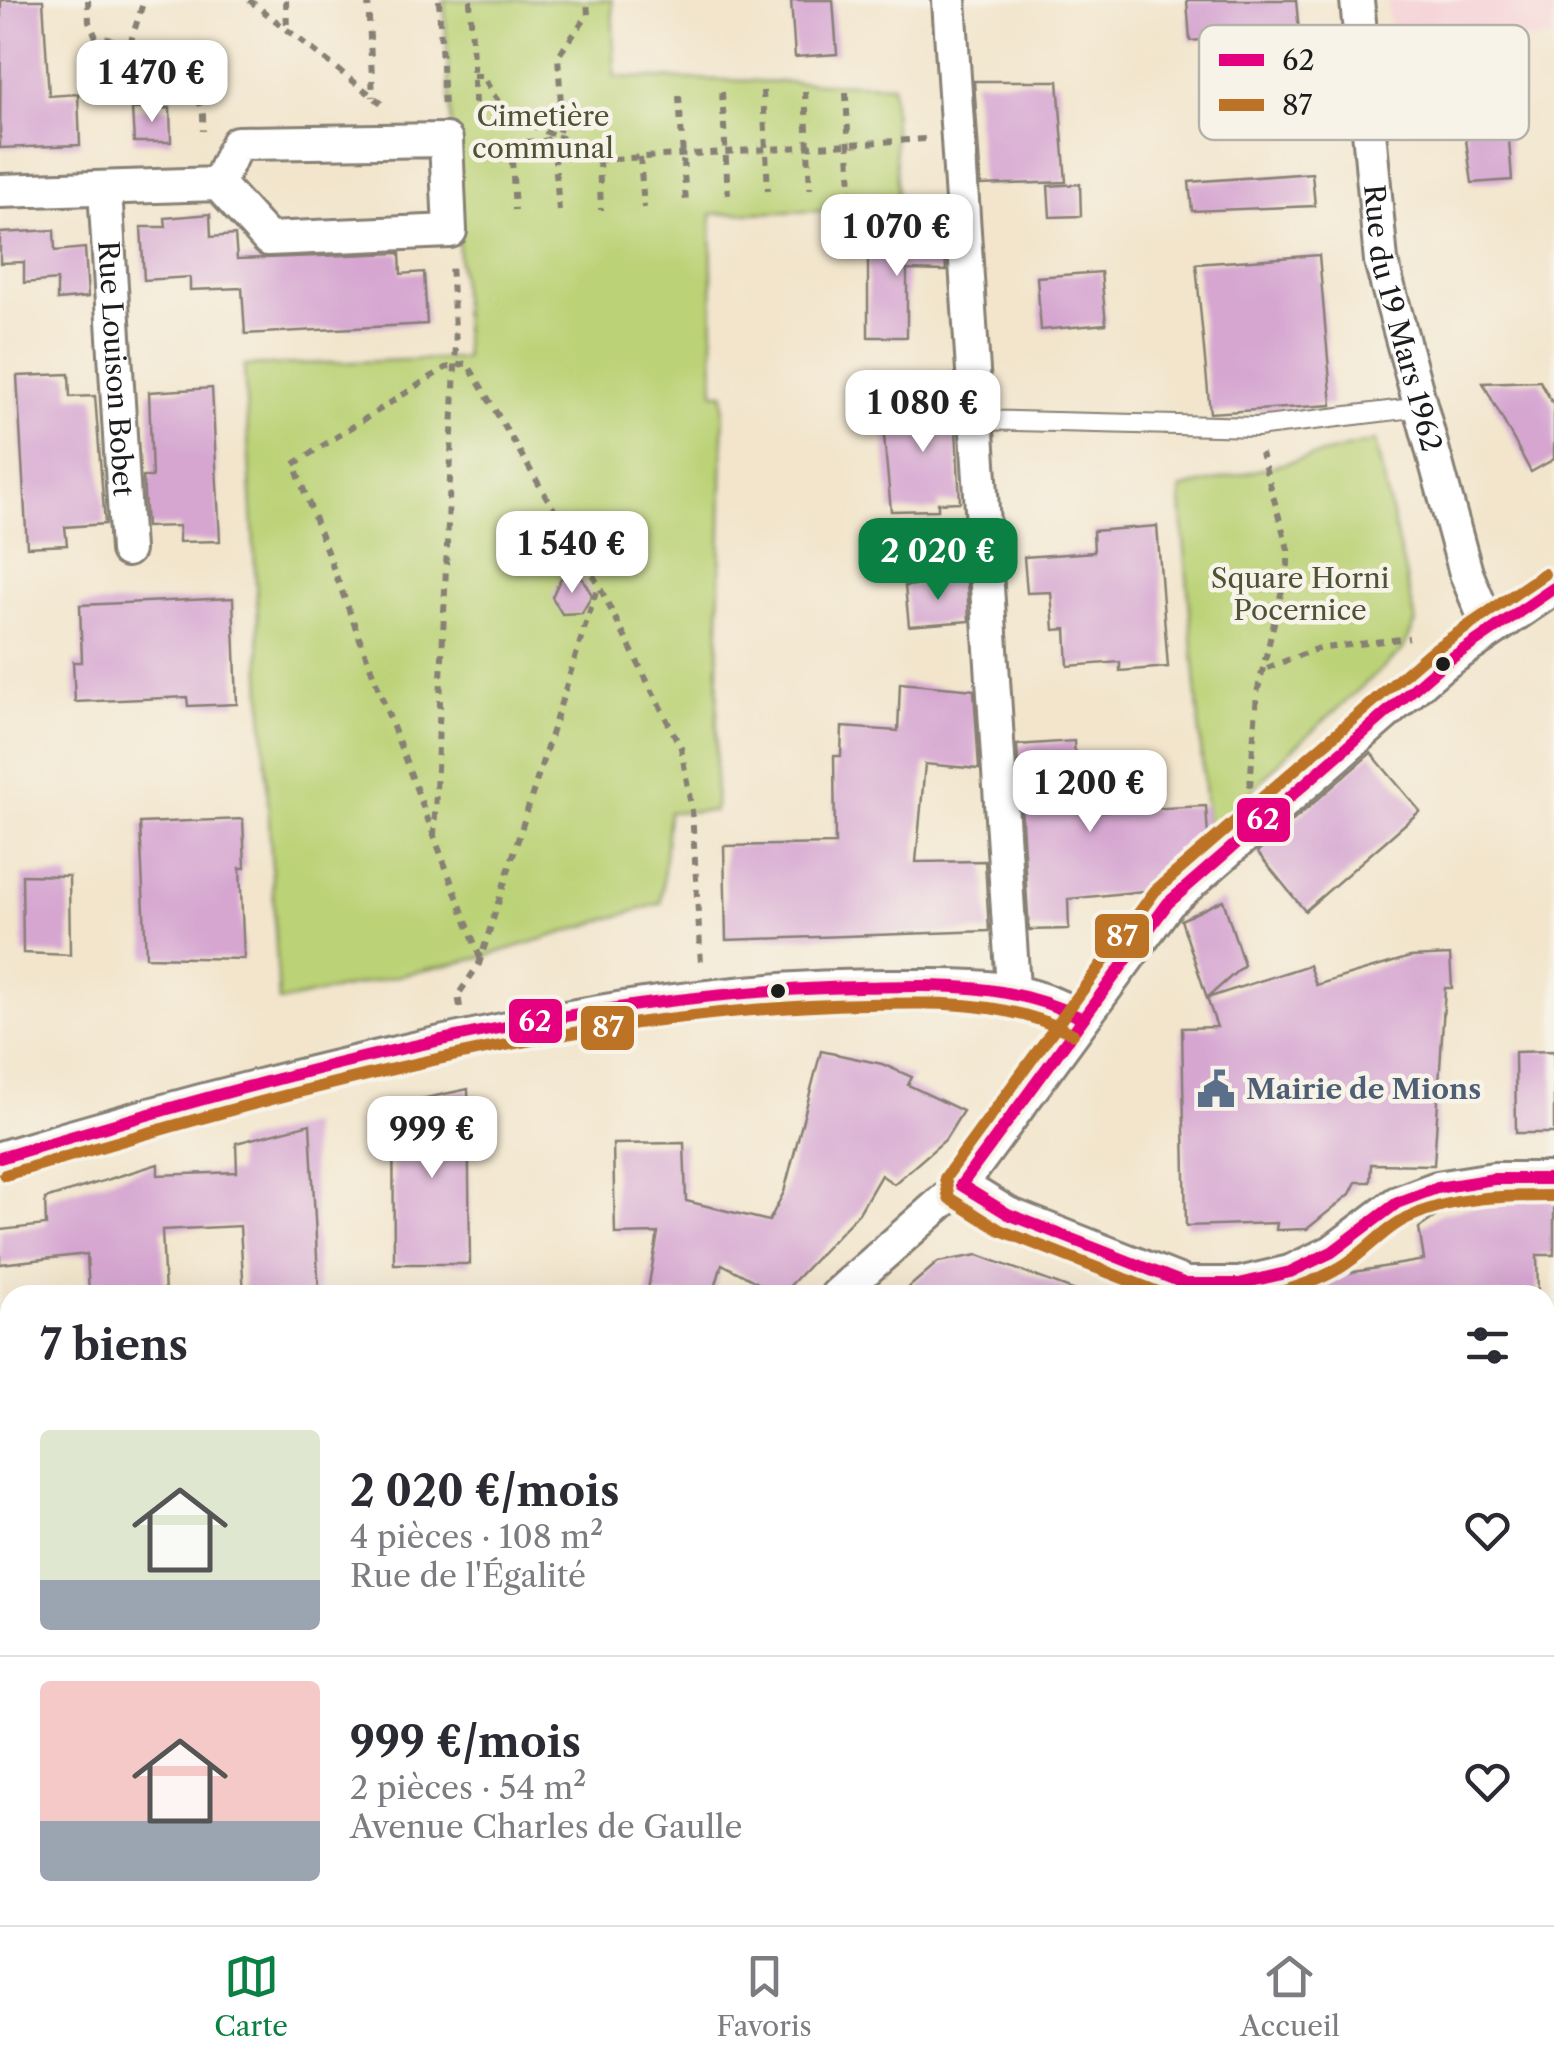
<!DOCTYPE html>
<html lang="fr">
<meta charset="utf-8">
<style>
:root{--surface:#fff;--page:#f7f7f7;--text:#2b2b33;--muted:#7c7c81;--line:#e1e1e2;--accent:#0b8043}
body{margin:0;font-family:"Libre Caslon Text",serif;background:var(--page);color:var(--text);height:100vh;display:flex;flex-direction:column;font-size:38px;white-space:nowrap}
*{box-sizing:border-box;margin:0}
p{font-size:32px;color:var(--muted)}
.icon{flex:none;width:55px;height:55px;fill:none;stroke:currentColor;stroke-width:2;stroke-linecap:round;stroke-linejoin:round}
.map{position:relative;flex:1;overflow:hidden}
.sheet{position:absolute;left:0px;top:1285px;width:1555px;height:640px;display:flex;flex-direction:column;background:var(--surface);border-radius:30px 30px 0 0;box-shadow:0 10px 40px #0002}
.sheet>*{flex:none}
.price{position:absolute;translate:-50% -85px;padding:0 22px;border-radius:20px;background:#fff;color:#222;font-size:32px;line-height:65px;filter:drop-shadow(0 2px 5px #0008)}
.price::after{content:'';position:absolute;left:50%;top:60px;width:30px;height:22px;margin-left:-15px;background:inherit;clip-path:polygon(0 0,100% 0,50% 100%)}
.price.selected{background:var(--accent);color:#fff}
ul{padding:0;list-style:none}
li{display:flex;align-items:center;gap:30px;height:250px;padding:0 40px}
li+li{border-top:2px solid var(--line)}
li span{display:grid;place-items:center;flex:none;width:280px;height:200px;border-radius:10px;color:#555}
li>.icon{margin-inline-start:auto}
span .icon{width:120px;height:120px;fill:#fffc;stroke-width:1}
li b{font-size:42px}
h2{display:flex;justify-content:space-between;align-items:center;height:120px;padding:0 40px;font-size:42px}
.dock{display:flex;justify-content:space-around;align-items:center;height:140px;border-top:2px solid var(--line);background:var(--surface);font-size:28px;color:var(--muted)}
.dock a{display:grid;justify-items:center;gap:5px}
.dock .selected{color:var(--accent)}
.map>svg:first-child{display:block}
</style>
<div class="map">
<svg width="1554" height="1925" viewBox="0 0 1554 1925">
<rect width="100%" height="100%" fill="#f7f3e8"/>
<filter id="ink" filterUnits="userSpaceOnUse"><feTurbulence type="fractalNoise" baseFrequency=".01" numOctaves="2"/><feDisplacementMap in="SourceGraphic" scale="20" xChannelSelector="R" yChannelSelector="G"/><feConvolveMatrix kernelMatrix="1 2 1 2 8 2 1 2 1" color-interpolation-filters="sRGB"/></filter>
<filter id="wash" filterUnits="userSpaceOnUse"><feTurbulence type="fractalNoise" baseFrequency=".0048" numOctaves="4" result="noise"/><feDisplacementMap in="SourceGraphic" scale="40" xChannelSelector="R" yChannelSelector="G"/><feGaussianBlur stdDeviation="2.25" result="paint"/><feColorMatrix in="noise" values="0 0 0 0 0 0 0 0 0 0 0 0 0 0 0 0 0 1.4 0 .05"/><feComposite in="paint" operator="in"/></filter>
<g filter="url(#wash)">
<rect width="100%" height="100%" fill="#f2e5cc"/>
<!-- built -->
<path fill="#f6cfd5" d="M1387,0h167v38l-162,8z"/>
<!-- green -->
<g fill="#bbd276" stroke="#6c7749" stroke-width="2.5">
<path d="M444,0h168l3,77 277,8 6,124 -187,5 3,179h10l-9,418 -46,1 -8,91 -181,55 -201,44 -35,-636 221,-8z"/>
<path d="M1375,441l41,181 -14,29 -112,100 -82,85 -28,-347z"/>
</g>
<g id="blocks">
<!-- building -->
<g fill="#d6a6d1">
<path d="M1,0h42l6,96 29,-2 2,51 -80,3z"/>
<path d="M791,0h42l4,54 -42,3z"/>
<path d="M1187,0h109l3,32 -109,9z"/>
<path d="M974,81h84l8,101 -85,3z"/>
<path d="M1506,101l6,79 -40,3 -11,-79z"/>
<path d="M170,108l1,34h-37l-2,-33z"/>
<path d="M1312,173l3,33 -123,5 -3,-29z"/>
<path d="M1080,184l1,32 -31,1 -2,-31z"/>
<path d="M210,214l1,23 24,-2 2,24 163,-6 1,21 23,-2 3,52 -182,10 -3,-46 -52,2v-13l-46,3 -3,-53h25l-1,-9z"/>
<path d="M54,230l1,21 30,-3 3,49 -31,3v-20l-33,3v-21l-24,1v-30z"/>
<path d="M944,237l2,34 -39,-1v67h-39v-98z"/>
<path d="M1319,255l13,150 -122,8 -14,-149z"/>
<path d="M1101,272l5,52 -65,6 -4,-53z"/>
<path d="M69,374l1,23 25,-1 10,128 -40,3 2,18 -40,2 -10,-171z"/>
<path d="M1540,381l14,25v53l-23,13 -48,-89z"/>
<path d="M212,388l8,153 -41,1v-16l-33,1 -3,-50h9l-3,-85z"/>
<path d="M954,394l6,108 -22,1v7l-47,1 -8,-86 26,-4v-26z"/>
<path d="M1157,526l11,141 -48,4v-9l-52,4 -2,-37 -12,1 -3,-38 -24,1 -3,-36 70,-5 -1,-21z"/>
<path d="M561,578h21l10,17 -10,18 -20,1 -10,-17z"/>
<path d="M967,580l2,41 -60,5 -4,-40z"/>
<path d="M233,598l4,106 -49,2 -1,-9 -112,5 -2,-40h9l-2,-57z"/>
<path d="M900,683l74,7 5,79 -54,-5 -9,98 69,-1 4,70 -263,9 -2,-94 111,-2 -1,-88h7l1,-29 56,4z"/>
<path d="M1074,741l1,20 25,-1 4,51 102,-5 2,30 -64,55 -76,8 1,30 -40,1 -12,-185z"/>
<path d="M1371,753l49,58 -115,100 -48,-59z"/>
<path d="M243,819l2,49h-5l4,91 -98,-2 -6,-134z"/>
<path d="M22,875l47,1 1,79 -47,-2z"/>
<path d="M1223,900l21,65 -37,33 -26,-78z"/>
<path d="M1450,955l2,33h-7l-11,177 -63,-1 -1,18h-14l-6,12 -43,35 -31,1 1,-7 -91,3 -4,-198 35,-1 -10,-29 102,-33 7,20 94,-28z"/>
<path d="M821,1051l61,13 30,13 -4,8 55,26 -18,29 -51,44 -13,-9 -22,38 -78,82 -59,-31 -9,31h-66l11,-62 -43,1 -2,-90 71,-1 2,58 83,20 15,-29z"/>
<path d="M1554,1051v82h-38l-1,-81z"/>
<path d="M468,1089l2,175h-76l-1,-159z"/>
<path d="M310,1124l9,171h-75l-4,-69 -78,4 3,65h-76l-2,-41 -87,10v-34l46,-5 -1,-26 113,-35v11l79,-3 -1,-29z"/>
<path d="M1509,1199h45v56h-17l1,40h-222l-1,-13 10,-5 99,-17 -5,-32 22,-15z"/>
<path d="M978,1255l98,36v4h-176l38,-33z"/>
</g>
</g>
</g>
<g filter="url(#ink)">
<use href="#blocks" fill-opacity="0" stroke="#878074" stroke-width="2.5"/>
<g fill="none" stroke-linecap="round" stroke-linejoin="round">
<!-- service casing -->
<g stroke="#878074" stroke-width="22">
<path id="service" d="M975,420l282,7 164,-20"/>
</g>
<!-- minor casing -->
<g stroke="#878074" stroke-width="38">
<g id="minor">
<path d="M949,0l64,988"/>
<path id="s1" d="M1357,0l24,261 85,312 23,55"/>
<path id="s2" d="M105,189l22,361"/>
<path d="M0,191l218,-7 50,55 182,-8 -4,-91 -209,3 -19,41"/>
<path d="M0,1158c138,-42 276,-78 418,-110 156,-35 311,-62 472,-62 71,1 127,-6 191,32"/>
<path d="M961,1185l47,29 178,70h53l51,-12 42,-20 65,-49 40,-15 57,-9h60"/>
<path d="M837,1295l124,-110 207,-282 272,-237 114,-78"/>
<path d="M1545,1665l9,1"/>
<path d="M0,1672h10"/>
<path d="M954,1915l12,10"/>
<path d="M653,1925l1,-10"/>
</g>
</g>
<!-- path -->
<g stroke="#878074" stroke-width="6" stroke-dasharray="8 8" stroke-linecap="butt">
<path d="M88,0l1,22 7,15c31,1 94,39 105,69 3,7 2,17 2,25"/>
<path d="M249,0l136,106"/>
<path d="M286,0l1,29"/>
<path d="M368,0l5,97"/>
<path d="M439,0l5,109"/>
<path d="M470,0l6,124"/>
<path d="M130,44l14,-44"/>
<path d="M473,76h11c15,38 37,44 72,60"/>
<path d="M763,91l5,100"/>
<path d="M805,91l5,98"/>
<path d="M722,92l6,103"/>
<path d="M846,93l5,96"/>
<path d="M679,96l7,107"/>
<path d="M511,144l4,66"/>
<path d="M478,145l66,-4 12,-5 25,8 18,16 327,-21"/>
<path d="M640,157l4,51"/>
<path d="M599,160l2,50"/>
<path d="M559,211l-5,-63 8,-27 -4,-65 30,-41 -1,-15"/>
<path d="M1267,668l49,-19 93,-11"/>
<path d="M1250,787l7,-94 31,-128v-16l-27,-96"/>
<path d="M434,836l22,-492 -5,-80"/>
<path d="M480,958l-186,-494 151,-96 22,-5 131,221 83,164 11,63 9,153"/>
<path d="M460,1007l-2,-12 21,-31 119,-379"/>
<path d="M712,1925l1,-10"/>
</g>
<!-- service -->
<use href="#service" stroke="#fff" stroke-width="18"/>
<!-- minor -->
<use href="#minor" stroke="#fff" stroke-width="32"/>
<!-- bus-1 casing -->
<g stroke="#f7f3e8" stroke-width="20">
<g id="bus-1">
<path d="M1554,588l-114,78 -272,237 -207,282 47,29 178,70h53l51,-12 42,-20 65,-49 40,-15 57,-9h60"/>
<path d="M0,1158c277,-83 568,-165 859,-171 78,-2 152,-5 222,31"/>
</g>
</g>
<!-- bus-2 casing -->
<g stroke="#f7f3e8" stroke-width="20">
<g id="bus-2">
<path d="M5,1175c278,-83 569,-165 861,-171 72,-1 141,-4 207,30"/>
<path d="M1166,1295l-166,-65 -51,-32 -4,-20 210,-287 274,-238 115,-79"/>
<path d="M1269,1295c25,-6 49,-14 72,-28 24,-14 43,-39 68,-50 46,-21 96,-21 145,-21"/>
</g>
</g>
<!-- bus-1 -->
<use href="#bus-1" stroke="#e5007d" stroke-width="12"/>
<!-- bus-2 -->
<use href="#bus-2" stroke="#bc7326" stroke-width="12"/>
</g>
</g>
<!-- icons -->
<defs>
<g id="civic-bare" transform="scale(3)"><path d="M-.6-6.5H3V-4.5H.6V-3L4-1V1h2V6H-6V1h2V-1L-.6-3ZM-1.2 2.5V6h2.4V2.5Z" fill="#5c6f8a" stroke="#f7f3e8" stroke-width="2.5" paint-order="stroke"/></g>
</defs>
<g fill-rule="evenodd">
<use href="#civic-bare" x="1216" y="1089"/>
</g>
<!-- markers -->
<g fill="#1c1c1c" stroke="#f7f3e8" stroke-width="4">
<circle cx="1443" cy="664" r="9"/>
<circle cx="778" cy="991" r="9"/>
</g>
<g text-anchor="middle" stroke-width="9" stroke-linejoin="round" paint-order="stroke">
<!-- park labels -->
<g font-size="28" fill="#4c5337" stroke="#f7f3e8">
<text x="543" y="126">Cimetière<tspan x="543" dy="32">communal</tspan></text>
<text x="1300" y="588">Square Horni<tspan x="1300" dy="32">Pocernice</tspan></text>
</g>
<!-- street labels -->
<g font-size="28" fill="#1c1c1c" stroke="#f7f3e8">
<text dy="10" stroke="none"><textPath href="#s1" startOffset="322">Rue du 19 Mars 1962</textPath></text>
<text dy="10" stroke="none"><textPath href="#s2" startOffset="180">Rue Louison Bobet</textPath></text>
</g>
<!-- service labels -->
<g font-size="28" font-weight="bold" fill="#4e5e75" stroke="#f7f3e8" text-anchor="start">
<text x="1246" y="1099">Mairie de Mions</text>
</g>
</g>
<!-- legend -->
<rect x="1199" y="25" width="330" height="115" rx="15" fill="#f7f3e8" stroke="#b5b2ab" stroke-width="2.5"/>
<rect x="1219" y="54" width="45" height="12" fill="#e5007d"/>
<rect x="1219" y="99" width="45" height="12" fill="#bc7326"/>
<g font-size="28" fill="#1c1c1c">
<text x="1282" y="70">62</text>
<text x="1282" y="115">87</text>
</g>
<g stroke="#f7f3e8" stroke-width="4">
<rect x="1235" y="796" width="57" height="48" rx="10" fill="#e5007d"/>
<rect x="1093" y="912" width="58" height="48" rx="10" fill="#bc7326"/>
<rect x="507" y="997" width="57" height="48" rx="10" fill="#e5007d"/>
<rect x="579" y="1004" width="57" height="48" rx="10" fill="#bc7326"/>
</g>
<g font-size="28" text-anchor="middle" font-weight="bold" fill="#fff">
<text x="1263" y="829">62</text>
<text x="1122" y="946">87</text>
<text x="535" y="1031">62</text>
<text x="608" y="1037">87</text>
</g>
</svg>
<b class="price" style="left:152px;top:125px">1 470 €</b>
<b class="price" style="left:897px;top:279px">1 070 €</b>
<b class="price" style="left:923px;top:455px">1 080 €</b>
<b class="price" style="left:572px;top:596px">1 540 €</b>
<b class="price selected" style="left:938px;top:603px">2 020 €</b>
<b class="price" style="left:1090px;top:835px">1 200 €</b>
<b class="price" style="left:432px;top:1181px">999 €</b>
<section class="sheet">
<h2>7 biens<svg class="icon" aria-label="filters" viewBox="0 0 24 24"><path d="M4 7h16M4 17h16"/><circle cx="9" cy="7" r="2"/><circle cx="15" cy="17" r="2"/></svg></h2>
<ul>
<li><span style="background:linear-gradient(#dfe7d0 75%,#9aa5b1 0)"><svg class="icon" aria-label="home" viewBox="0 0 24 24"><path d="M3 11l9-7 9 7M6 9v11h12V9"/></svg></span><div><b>2 020 €/mois</b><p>4 pièces · 108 m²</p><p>Rue de l'Égalité</p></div><svg class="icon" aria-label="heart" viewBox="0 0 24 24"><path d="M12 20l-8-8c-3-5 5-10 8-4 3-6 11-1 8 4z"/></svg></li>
<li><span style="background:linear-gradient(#f6c9c9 70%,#9aa5b1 0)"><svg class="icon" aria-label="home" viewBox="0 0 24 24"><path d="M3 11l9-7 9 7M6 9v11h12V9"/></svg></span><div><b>999 €/mois</b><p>2 pièces · 54 m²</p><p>Avenue Charles de Gaulle</p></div><svg class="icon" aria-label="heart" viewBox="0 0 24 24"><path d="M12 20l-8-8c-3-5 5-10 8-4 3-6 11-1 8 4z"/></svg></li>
</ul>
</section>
</div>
<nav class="dock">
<a class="selected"><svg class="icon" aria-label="map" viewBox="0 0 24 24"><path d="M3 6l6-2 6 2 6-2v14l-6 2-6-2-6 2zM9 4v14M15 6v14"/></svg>Carte</a>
<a><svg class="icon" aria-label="saved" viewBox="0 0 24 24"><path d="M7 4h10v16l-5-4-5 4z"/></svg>Favoris</a>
<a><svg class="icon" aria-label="home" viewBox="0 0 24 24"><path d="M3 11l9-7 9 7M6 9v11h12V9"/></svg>Accueil</a>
</nav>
